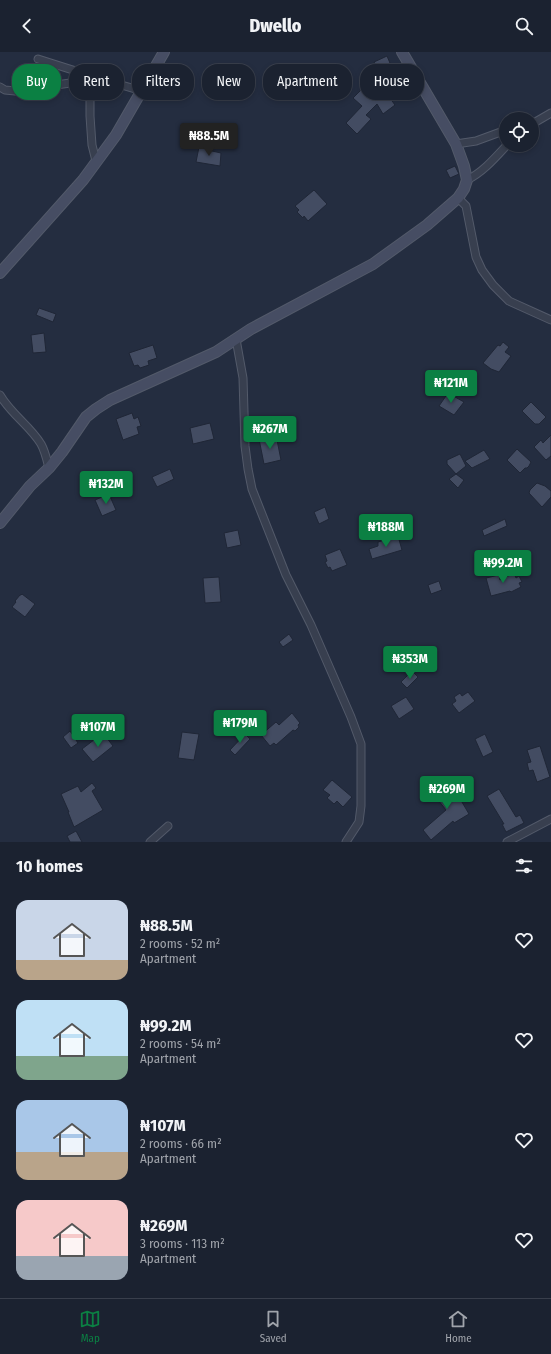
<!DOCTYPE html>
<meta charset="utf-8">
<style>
:root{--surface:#1b2230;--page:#282f3c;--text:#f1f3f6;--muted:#a0a4ab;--line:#393f4c;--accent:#0b8043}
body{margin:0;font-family:"Fira Sans Condensed",sans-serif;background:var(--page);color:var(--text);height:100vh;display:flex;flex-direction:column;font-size:15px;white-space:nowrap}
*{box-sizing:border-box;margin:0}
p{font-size:13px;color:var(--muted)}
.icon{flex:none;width:22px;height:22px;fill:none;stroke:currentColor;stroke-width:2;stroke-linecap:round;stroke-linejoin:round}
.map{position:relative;height:790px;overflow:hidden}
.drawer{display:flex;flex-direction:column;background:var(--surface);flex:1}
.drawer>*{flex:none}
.guide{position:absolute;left:12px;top:12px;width:527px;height:36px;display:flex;gap:8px}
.tools{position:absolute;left:499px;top:60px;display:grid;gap:8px}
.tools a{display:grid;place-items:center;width:40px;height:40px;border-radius:50%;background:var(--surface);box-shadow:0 2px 6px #0003,0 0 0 1px var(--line);font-size:20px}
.price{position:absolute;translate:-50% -34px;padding:0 9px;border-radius:4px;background:var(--accent);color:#fff;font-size:13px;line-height:26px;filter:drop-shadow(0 1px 2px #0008)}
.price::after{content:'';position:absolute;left:50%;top:24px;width:12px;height:9px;margin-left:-6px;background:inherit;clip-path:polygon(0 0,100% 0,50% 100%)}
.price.on{background:#222;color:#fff}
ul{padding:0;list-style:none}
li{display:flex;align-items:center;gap:12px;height:100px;padding:0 16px}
li span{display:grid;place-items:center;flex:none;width:112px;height:80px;border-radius:12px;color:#555}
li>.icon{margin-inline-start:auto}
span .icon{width:48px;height:48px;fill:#fffc;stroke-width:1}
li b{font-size:17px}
h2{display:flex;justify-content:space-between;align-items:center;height:48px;padding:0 16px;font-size:17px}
.chip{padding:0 14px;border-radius:16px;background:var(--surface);box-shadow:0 2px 6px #0003,0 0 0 1px var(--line);font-size:14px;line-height:36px}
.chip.on{background:var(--accent);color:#fff}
header{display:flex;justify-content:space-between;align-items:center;height:52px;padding:0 16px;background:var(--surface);font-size:18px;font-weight:800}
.dock{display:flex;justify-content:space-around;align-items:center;height:56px;border-top:1px solid var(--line);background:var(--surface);font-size:11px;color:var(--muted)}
.dock a{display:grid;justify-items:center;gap:2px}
.dock .on{color:var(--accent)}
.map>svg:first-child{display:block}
</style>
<header><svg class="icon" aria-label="back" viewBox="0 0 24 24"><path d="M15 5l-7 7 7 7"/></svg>Dwello<svg class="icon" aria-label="search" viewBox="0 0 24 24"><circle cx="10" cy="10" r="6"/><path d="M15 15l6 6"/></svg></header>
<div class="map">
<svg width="551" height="790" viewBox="0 0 551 790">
<rect width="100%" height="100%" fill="#242d40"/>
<!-- building -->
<g fill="#434c62" stroke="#1f2636">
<path d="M387,4l3,7 -12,6 -4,-7z"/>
<path d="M182,16l12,8 -9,14 -12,-8z"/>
<path d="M379,31l16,22 -12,9 -6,-10 -11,11 5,4 -14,15 -11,-11 16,-17 -9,-8 8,-8 4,4z"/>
<path d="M199,95l13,2v2l9,2 -1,13 -24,-4z"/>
<path d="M455,114l4,8 -9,4 -4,-8z"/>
<path d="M314,138l13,14 -19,17 -4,-5 -1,2 -6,-6 2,-2 -4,-4z"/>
<path d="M39,256l17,6 -3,8 -17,-7z"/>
<path d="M44,281l2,19 -13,1 -2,-18z"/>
<path d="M503,290l6,5 -4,5 6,4 -12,16 -8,-3 -8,-6 15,-18 2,1z"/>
<path d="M153,293l4,13 -9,3 1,4 -9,3 -2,-3 -4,1 -5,-13z"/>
<path d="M448,341l16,9 -10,13 -15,-9z"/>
<path d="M531,350l15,15 -7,7h-4l-13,-13z"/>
<path d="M132,361l2,6 4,-2 3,9 -4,1 2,7 -16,6 -7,-21z"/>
<path d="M210,371l4,16 -21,5 -3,-16z"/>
<path d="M276,383l5,25 -17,4 -5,-25z"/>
<path d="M551,383v21l-5,4 -12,-13 7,-7 2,3z"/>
<path d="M517,397l14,13 -2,4 -2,2h-2l-5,5 -13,-13z"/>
<path d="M484,398l6,9 -18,9 -7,-7z"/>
<path d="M460,402l6,12 -10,8 -9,-10v-4z"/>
<path d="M170,417l4,10 -17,8 -5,-10z"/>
<path d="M456,422l8,6 -6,8 -9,-9z"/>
<path d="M537,431l8,3 6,5v6l-9,10 -13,-14 1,-3z"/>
<path d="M109,442l7,16 -14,6 -7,-16z"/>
<path d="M325,455l4,12 -10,5 -5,-12z"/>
<path d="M505,467l2,7 -23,10 -2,-6z"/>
<path d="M238,478l3,15 -14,3 -3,-15z"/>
<path d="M398,484l4,14 -30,9 -3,-10 9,-3v-4z"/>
<path d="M340,497l7,16 -15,6 -2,-4 -2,1 -3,-6 2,-1 -2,-6z"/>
<path d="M514,521l2,5 3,-2 3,6 -3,1 2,4 -10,5 -1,-1 -19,5 -5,-18 13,-3 1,5z"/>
<path d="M219,525l2,25 -16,1 -2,-25z"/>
<path d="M439,529l3,9 -11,4 -3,-9z"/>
<path d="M22,542l13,10 -10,13 -13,-10 4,-5 -1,-1 5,-6h1z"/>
<path d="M289,582l4,6 -10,7 -4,-5z"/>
<path d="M412,619l6,6 -11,11 -6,-6z"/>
<path d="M468,640l7,9 -16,12 -7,-9 4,-3 -2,-4 6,-4 2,3z"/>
<path d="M406,645l8,12 -15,10 -8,-13z"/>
<path d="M292,661l8,10 -2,2 1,2 -4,4 -2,-1 -17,15 -2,-2 -4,3 -9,-11 15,-13 3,3z"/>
<path d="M70,679l8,12 -7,5 -8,-11z"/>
<path d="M182,680l17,2 -5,26 -16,-2z"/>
<path d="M103,681l10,13 -20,16 -11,-13z"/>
<path d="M245,682l5,5 -15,16 -5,-5z"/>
<path d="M485,682l8,18 -10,5 -8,-18z"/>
<path d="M540,694l10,31 -13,5 -4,-12 -4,1 -2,-8 4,-1 -4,-12z"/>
<path d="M332,728l20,17 -9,10 -6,-6 -3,3 -7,-6 3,-3 -7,-5z"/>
<path d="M452,729l11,13 -4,3 10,17 -15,9 -1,-2 -22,19 -8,-10 23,-20 -12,-15z"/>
<path d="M92,731l4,5 -4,3 11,19 -29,17 -6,-15h1l-8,-18 17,-8 3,6z"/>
<path d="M499,737l17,28 4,-2 4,8 -18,9 -4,-8h2l-17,-28z"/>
<path d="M76,779l6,11h-12l-3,-6z"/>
</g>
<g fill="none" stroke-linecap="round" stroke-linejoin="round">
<!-- street casing -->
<g stroke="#535a6a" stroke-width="9">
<g id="street">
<path d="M38,7l41,13 7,3 4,8v33l2,29 4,16"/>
<path d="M0,35l5,3 10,1 62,-9 13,1 12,-1 16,2 24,7"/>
<path d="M532,72l19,-11"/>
<path d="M456,92l20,-3 30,-11"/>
<path d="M467,128c16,-8 28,-22 40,-35"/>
<path d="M458,146l8,8 10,51 6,13 11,15 16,16 42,19"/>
<path d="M236,287l7,39 2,68 3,23 4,20 34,86 25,50 40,92 10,27v62l-2,16 -13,20"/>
<path d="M0,343c11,19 30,31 41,49 4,7 6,16 8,24"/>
<path d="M150,790l18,-16"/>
<path d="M507,790l44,-23"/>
</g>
</g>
<!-- secondary casing -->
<g stroke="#535a6a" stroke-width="12">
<g id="secondary">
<path d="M0,221l83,-93 33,-45 48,-83"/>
<path d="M0,471l30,-37 19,-18 13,-16 24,-35 10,-8 14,-9 106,-48 35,-23 122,-65 54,-39 31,-27 6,-9 3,-9 -3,-14 -8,-22 -54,-92"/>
</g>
</g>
<!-- street -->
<use href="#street" stroke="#383f4f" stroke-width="7"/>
<!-- secondary -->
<use href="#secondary" stroke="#464d63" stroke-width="10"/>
</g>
</svg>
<div class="tools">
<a><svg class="icon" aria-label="locate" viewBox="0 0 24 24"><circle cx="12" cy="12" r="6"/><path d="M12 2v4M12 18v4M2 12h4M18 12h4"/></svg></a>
</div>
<b class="price on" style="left:209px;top:105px">₦88.5M</b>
<b class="price" style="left:451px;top:352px">₦121M</b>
<b class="price" style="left:270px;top:398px">₦267M</b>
<b class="price" style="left:106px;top:453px">₦132M</b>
<b class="price" style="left:386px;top:496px">₦188M</b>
<b class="price" style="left:503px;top:532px">₦99.2M</b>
<b class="price" style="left:410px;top:628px">₦353M</b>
<b class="price" style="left:240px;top:692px">₦179M</b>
<b class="price" style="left:98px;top:696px">₦107M</b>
<b class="price" style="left:447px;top:758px">₦269M</b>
<div class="guide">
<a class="chip on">Buy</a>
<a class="chip">Rent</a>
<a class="chip">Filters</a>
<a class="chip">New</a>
<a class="chip">Apartment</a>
<a class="chip">House</a>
</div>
</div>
<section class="drawer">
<h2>10 homes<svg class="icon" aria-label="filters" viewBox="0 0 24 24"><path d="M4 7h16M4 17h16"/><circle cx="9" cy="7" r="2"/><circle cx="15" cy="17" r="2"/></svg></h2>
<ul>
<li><span style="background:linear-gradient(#c9d6e8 75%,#b9a48a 0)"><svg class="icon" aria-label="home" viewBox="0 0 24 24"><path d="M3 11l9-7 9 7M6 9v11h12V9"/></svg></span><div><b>₦88.5M</b><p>2 rooms · 52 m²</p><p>Apartment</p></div><svg class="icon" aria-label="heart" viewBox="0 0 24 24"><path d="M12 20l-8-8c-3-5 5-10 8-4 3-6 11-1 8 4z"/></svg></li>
<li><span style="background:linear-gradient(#bfe0f5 70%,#7fa58c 0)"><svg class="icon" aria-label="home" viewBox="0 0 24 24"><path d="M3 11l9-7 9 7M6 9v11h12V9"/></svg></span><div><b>₦99.2M</b><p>2 rooms · 54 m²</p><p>Apartment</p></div><svg class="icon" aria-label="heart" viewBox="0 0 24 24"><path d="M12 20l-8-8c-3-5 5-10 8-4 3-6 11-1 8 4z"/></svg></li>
<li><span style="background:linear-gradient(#a9c7e8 65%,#b9a48a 0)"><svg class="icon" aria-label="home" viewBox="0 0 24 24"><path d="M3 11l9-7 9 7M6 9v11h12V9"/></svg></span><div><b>₦107M</b><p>2 rooms · 66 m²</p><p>Apartment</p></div><svg class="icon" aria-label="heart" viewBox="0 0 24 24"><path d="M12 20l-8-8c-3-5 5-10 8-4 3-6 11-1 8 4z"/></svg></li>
<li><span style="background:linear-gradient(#f6c9c9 70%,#9aa5b1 0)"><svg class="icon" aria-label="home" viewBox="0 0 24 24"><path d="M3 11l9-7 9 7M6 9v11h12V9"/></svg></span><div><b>₦269M</b><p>3 rooms · 113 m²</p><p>Apartment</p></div><svg class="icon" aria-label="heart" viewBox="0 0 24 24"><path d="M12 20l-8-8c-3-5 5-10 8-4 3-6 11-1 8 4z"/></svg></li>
</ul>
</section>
<nav class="dock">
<a class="on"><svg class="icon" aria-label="map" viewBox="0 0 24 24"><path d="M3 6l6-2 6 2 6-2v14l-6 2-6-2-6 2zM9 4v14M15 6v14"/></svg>Map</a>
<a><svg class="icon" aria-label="saved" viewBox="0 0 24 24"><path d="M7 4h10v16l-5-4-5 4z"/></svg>Saved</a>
<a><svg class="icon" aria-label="home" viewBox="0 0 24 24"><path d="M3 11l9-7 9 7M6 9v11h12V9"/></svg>Home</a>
</nav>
